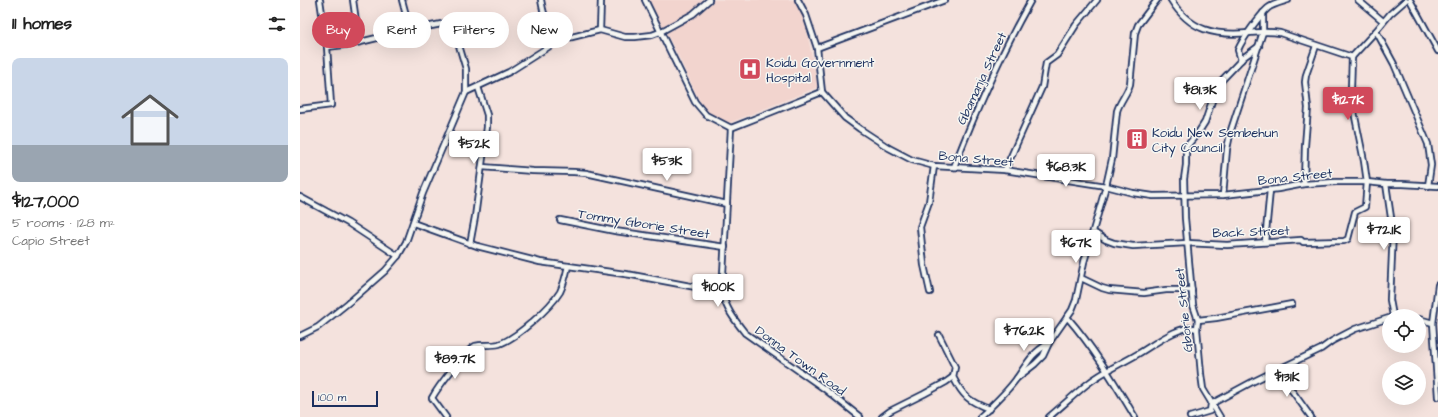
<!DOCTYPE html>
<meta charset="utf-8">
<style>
:root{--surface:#fff;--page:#f6f6f6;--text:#222;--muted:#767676;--line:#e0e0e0;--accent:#d1495b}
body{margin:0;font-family:"Architects Daughter",sans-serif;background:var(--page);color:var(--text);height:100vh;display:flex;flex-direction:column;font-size:15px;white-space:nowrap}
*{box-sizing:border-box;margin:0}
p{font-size:13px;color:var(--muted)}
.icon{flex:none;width:22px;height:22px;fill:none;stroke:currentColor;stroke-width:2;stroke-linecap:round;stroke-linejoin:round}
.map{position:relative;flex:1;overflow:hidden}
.panel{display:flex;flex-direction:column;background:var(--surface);width:300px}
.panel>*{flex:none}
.hud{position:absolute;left:12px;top:12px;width:380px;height:36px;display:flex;gap:8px}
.fabs{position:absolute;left:1082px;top:309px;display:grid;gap:8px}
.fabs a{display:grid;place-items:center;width:44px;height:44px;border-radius:50%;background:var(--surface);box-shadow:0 4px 16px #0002;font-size:20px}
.scale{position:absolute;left:12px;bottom:10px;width:66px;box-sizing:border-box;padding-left:4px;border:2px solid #1b2f5e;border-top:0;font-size:11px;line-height:14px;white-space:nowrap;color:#1b2f5e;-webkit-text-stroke:3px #f6f6f2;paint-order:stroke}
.price{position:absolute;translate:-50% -34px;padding:0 9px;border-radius:4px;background:#fff;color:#222;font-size:13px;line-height:26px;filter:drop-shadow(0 1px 2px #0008)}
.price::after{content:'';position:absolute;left:50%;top:24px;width:12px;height:9px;margin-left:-6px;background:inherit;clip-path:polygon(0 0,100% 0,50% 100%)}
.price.active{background:var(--accent);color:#fff}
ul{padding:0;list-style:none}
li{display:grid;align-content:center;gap:8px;height:212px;padding:0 12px}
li+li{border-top:1px solid var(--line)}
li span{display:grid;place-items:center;height:124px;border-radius:8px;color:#555}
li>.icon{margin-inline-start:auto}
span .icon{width:72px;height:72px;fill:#fffc;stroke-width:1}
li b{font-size:17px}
h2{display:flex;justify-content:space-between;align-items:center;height:48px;padding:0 12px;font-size:17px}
.pill{padding:0 14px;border-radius:18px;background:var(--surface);box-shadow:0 4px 16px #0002;font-size:14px;line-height:36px}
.pill.active{background:var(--accent);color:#fff}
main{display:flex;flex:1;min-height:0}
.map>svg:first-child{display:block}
</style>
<main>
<section class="panel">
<h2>11 homes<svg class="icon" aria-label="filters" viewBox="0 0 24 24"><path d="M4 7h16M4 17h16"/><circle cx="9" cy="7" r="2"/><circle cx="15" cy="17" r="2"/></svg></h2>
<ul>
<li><span style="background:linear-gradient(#c9d6e8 70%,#9aa5b1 0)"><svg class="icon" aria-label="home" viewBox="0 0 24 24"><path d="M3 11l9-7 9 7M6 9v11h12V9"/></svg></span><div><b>$127,000</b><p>5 rooms · 128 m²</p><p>Capio Street</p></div></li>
</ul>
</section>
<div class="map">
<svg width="1138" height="417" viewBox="0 0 1138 417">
<rect width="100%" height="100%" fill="#f4e2dd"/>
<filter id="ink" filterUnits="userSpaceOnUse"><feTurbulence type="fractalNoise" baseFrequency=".025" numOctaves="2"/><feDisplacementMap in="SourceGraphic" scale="8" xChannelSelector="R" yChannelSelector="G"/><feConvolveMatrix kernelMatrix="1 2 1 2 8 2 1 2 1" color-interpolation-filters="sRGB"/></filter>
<g filter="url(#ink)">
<!-- built -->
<path fill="#f2d4ce" d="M348,0h150l8,27 12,60 -89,36 -23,-9 -30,-63z"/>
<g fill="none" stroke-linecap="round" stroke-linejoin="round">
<!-- minor casing -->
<g stroke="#1b2f5e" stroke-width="8">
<g id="minor">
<path d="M53,0l6,42"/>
<path d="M102,0l8,30"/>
<path d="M241,0l2,10 10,34"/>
<path d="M345,0l50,102 11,13 25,13"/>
<path d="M498,0l8,15 11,33 5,44 23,26 15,11 29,19 23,12 22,6 71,4 101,16 27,7 20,3 70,-1 55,-6 26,-5 32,-2h31l19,2h17l35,2"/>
<path d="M871,0c19,31 44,36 78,33 11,-1 20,-2 31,0l72,24"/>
<path d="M1058,0l25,21"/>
<path d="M1110,0l28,51"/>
<path d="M300,30l1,-30"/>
<path d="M1076,31l18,33 34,80 3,21 -3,21"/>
<path d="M517,48l128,-48"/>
<path d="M1052,57l24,-26 14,-17 16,-14"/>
<path d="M941,60l-3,-10c4,-10 21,-34 30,-42 5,-4 14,-6 20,-8"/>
<path d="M166,92l43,-20 44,-28 15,-6 32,-8 25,7h10l17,-2 8,-3 33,-18 16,-14"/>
<path d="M0,109l31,-4 -4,-58 -7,-47"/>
<path d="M431,128l-9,164c4,17 12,27 23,41l81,57 34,27"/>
<path d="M431,128l91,-36"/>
<path d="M182,167l51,4 41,1 12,1 141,31"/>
<path d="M654,167c22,-57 47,-114 77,-167"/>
<path d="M705,170l37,-83 4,-24 11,-8 19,-30 21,-25"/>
<path d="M1004,184l1,-38 3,-38 -3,-26 1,-7 10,-29"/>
<path d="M1086,184l7,47 -3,69 3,16"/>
<path d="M923,195l4,-46 4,-19 32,-98v-19"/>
<path d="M0,197l48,26 50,33"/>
<path d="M260,220l55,11 110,16"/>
<path d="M113,223l64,23 63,16 92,13 90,17"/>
<path d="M793,232l13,8 8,3 19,3 54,-3 40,2 74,-5 2,2 41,-1 4,-2 7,-27 10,-5 2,-25 -3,-21 -12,-59 -1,-13 1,-32"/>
<path d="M965,242l5,-52"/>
<path d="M170,244l5,-27 12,-90v-12l-9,-28"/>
<path d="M781,278l21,10 7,2 35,3 22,-3h26"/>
<path d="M1138,285l-5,38 5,74"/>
<path d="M630,292l-6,-27 -4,-38 9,-25 5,-36"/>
<path d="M767,317c27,31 47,65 68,100"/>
<path d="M1119,319l14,4"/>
<path d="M898,320l18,-2 76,-14"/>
<path d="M0,336l18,-9 35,-28 32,-28 13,-15 8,-14 17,-49 43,-101v-23l-14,-47 -42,8 -58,14 -25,3"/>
<path d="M977,370l34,47"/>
<path d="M653,377c10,19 15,24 36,32"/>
<path d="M717,378l18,-14 8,-8 6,-13 23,-33 4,-10 8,-38 22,-76 6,-27 5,-48c3,-10 10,-17 13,-27l5,-51 3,-8 19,-25"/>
<path d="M146,417l-14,-19c6,-11 33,-47 43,-52 6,-2 17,0 24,-2 18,-6 51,-36 61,-52 4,-8 6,-17 8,-26"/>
<path d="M582,417l8,-6 34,-17 22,-12 7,-5 2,-10 -16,-32"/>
<path d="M680,417c13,-12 27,-25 37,-39 12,-17 13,-23 32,-35"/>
<path d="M749,417c13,-11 25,-22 37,-32 16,-13 33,-20 50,-30 15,-8 44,-32 61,-26"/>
<path d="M890,417l20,-6 1,-7 41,-22 69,-33 11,-8 23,-12 34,-11"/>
<path d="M920,417l-17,-28 -2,-15 -4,-45 1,-9 -5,-15 -8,-87 -1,-39 2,-14v-18l12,-14 7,-11 11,-33 6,-9 22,-23 15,-11"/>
</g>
</g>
<!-- minor -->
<use href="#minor" stroke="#f6f6f2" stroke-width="4.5"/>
</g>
</g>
<!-- icons -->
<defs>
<g id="hospital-square" transform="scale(1.15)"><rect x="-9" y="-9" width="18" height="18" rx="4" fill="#d1495b" stroke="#f6f6f2"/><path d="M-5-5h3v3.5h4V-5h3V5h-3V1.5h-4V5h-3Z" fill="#fff"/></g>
<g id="building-square" transform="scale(1.15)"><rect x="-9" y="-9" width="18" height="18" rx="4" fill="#d1495b" stroke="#f6f6f2"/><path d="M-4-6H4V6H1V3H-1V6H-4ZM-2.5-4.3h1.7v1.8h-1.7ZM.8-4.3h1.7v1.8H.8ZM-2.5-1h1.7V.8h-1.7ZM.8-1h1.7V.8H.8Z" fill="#fff"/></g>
</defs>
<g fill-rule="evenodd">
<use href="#hospital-square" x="450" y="69"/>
<use href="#building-square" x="837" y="139"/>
</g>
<g text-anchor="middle" stroke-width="3" stroke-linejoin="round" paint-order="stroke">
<!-- poi labels -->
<g font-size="13" fill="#1b2f5e" stroke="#f6f6f2" text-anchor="start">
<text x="466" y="67">Koidu Government<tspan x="466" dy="15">Hospital</tspan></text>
<text x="852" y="137">Koidu New Sembehun<tspan x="852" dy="15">City Council</tspan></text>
</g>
<!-- street labels -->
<g font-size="13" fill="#1b2f5e" stroke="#f6f6f2">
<text transform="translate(681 78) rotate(-65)" y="5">Gbamanja Street</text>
<text transform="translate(676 158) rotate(5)" y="5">Bona Street</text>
<text transform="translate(995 176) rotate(-6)" y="5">Bona Street</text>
<text transform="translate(344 223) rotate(9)" y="5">Tommy Gborie Street</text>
<text transform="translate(951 231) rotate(-2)" y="5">Back Street</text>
<text transform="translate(883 310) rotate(-96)" y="5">Gborie Street</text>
<text transform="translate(501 360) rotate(36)" y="5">Donna Town Road</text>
</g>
</g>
</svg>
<div class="fabs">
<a><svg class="icon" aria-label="locate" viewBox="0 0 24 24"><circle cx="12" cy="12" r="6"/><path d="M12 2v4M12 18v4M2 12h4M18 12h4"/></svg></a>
<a><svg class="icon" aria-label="layers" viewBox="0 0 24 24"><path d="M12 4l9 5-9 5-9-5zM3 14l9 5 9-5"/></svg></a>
</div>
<div class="scale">100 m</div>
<b class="price" style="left:900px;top:111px">$81.3K</b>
<b class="price active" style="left:1048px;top:121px">$127K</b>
<b class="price" style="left:174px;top:165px">$52K</b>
<b class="price" style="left:367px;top:182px">$53K</b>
<b class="price" style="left:766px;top:188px">$68.3K</b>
<b class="price" style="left:1084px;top:251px">$72.1K</b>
<b class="price" style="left:776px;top:264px">$67K</b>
<b class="price" style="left:418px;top:308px">$100K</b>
<b class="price" style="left:724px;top:352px">$76.2K</b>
<b class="price" style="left:155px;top:380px">$89.7K</b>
<b class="price" style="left:987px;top:398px">$131K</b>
<div class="hud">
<a class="pill active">Buy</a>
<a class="pill">Rent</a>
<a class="pill">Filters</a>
<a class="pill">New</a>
</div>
</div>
</main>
